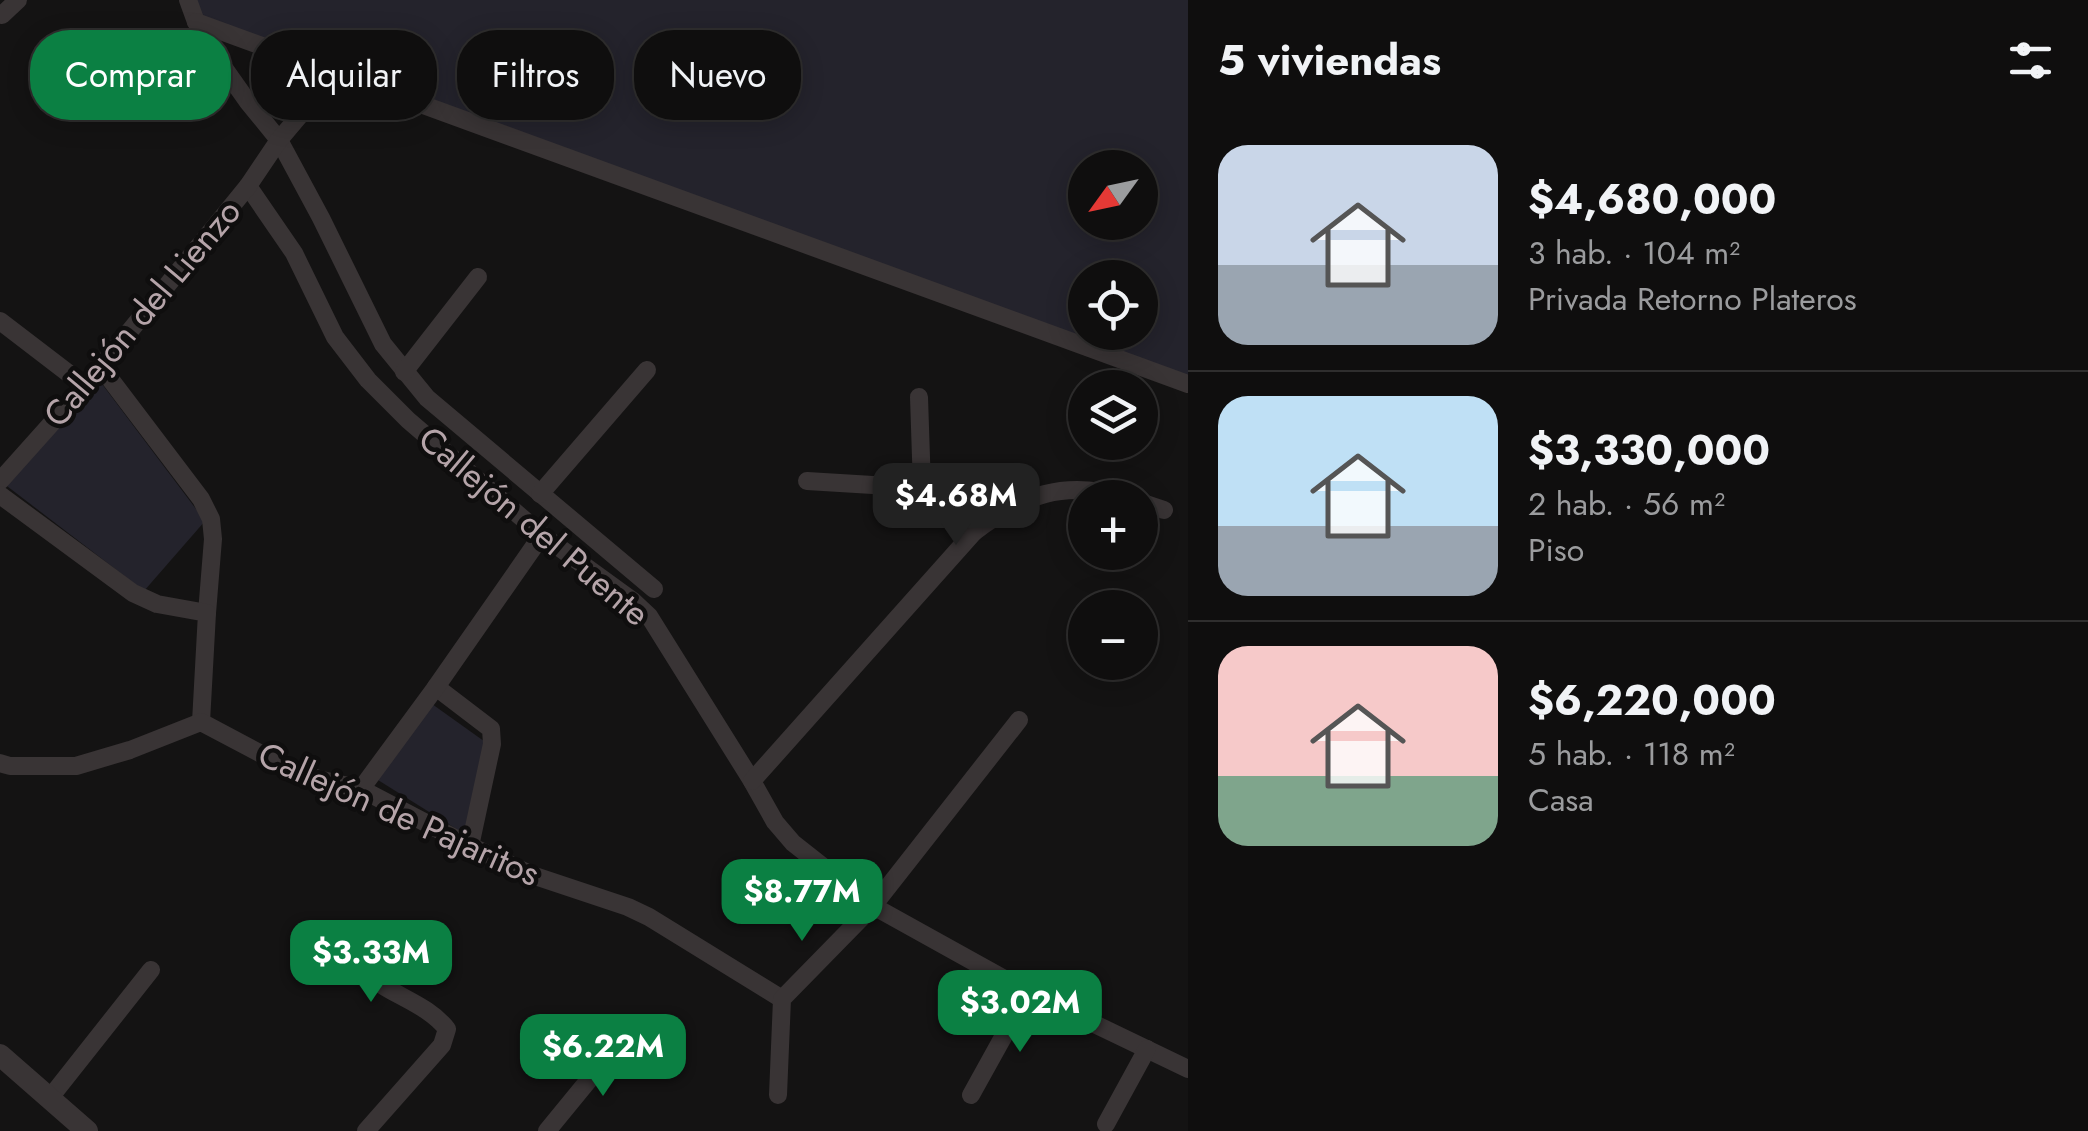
<!DOCTYPE html>
<html lang="es">
<meta charset="utf-8">
<style>
:root{--surface:#0f0e0e;--page:#181717;--text:#f1f3f6;--muted:#9b9c9e;--line:#2f2e2e;--accent:#0b8043}
body{margin:0;font-family:Jost,sans-serif;background:var(--page);color:var(--text);height:100vh;display:flex;flex-direction:column;font-size:38px;white-space:nowrap}
*{box-sizing:border-box;margin:0}
p{font-size:32px;color:var(--muted)}
.icon{flex:none;width:55px;height:55px;fill:none;stroke:currentColor;stroke-width:2;stroke-linecap:round;stroke-linejoin:round}
.map{position:relative;flex:1;overflow:hidden}
.drawer{display:flex;flex-direction:column;background:var(--surface);width:900px}
.drawer>*{flex:none}
.guide{position:absolute;left:30px;top:30px;width:950px;height:90px;display:flex;gap:20px}
.needle{width:65px;rotate:237deg}
.buttons{position:absolute;left:1068px;top:150px;display:grid;gap:20px}
.buttons a{display:grid;place-items:center;width:90px;height:90px;border-radius:50%;background:var(--surface);box-shadow:0 5px 25px #0003,0 0 0 2px var(--line);font-size:50px}
.price{position:absolute;translate:-50% -85px;padding:0 22px;border-radius:20px;background:var(--accent);color:#fff;font-size:32px;line-height:65px;filter:drop-shadow(0 2px 5px #0008)}
.price::after{content:'';position:absolute;left:50%;top:60px;width:30px;height:22px;margin-left:-15px;background:inherit;clip-path:polygon(0 0,100% 0,50% 100%)}
.price.active{background:#222;color:#fff}
ul{padding:0;list-style:none}
li{display:flex;align-items:center;gap:30px;height:250px;padding:0 30px}
li+li{border-top:2px solid var(--line)}
li span{display:grid;place-items:center;flex:none;width:280px;height:200px;border-radius:30px;color:#555}
li>.icon{margin-inline-start:auto}
span .icon{width:120px;height:120px;fill:#fffc;stroke-width:1}
li b{font-size:42px}
h2{display:flex;justify-content:space-between;align-items:center;height:120px;padding:0 30px;font-size:42px}
.tag{padding:0 35px;border-radius:40px;background:var(--surface);box-shadow:0 5px 25px #0003,0 0 0 2px var(--line);font-size:35px;line-height:90px}
.tag.active{background:var(--accent);color:#fff}
main{display:flex;flex:1;min-height:0}
.map>svg:first-child{display:block}
</style>
<main>
<div class="map">
<svg width="1188" height="1131" viewBox="0 0 1188 1131">
<rect width="100%" height="100%" fill="#141313"/>
<!-- green -->
<g fill="#24232c" fill-rule="evenodd">
<path d="M195,0h993v383l-989,-364zM1085,168h55v54h-55zM1085,278h55v54h-55z"/>
<path d="M96,376l109,145 -61,70 -141,-108z"/>
<path d="M432,704l56,40 -22,91 -88,-55z"/>
</g>
<g fill="none" stroke-linecap="round" stroke-linejoin="round">
<!-- minor -->
<g stroke="#393435" stroke-width="18">
<path d="M188,0l8,22 16,29 36,51 31,38 42,78 62,126 44,54 227,191"/>
<path d="M2,15l16,-15"/>
<path d="M196,22l992,362"/>
<path d="M248,186l46,67 41,84 33,43 40,40 134,115 91,66 16,15 103,165 23,41 18,21 80,63 155,86 160,77"/>
<path d="M0,321l85,65"/>
<path d="M101,367l100,132 10,20 2,20 -6,74"/>
<path d="M404,372l74,-95"/>
<path d="M919,397l3,91 52,44c49,-37 90,-53 152,-34"/>
<path d="M0,481l85,-95 163,-200 31,-46 38,-45"/>
<path d="M807,481l115,7"/>
<path d="M540,494l107,-124"/>
<path d="M0,495l133,98 24,11 50,9 -6,109"/>
<path d="M1140,502l24,8"/>
<path d="M436,687l55,42 1,15 -22,102"/>
<path d="M0,763l10,3h66l54,-16 71,-28 83,44 34,13 43,10 109,57 62,29 96,32 21,10 133,82"/>
<path d="M752,781l222,-249"/>
<path d="M361,789l75,-102 106,-152"/>
<path d="M341,943c10,13 19,26 32,36 24,18 55,26 74,50l-5,16 -76,86"/>
<path d="M778,1095l4,-96 91,-93 146,-186"/>
<path d="M971,1095l57,-103"/>
<path d="M49,1099l102,-129"/>
<path d="M1106,1124l41,-75"/>
<path d="M547,1131l77,-94"/>
</g>
<!-- tertiary -->
<path stroke="#393435" stroke-width="22" d="M0,1055l87,76"/>
</g>
<g text-anchor="middle" stroke-width="9" stroke-linejoin="round" paint-order="stroke">
<!-- street labels -->
<g font-size="35" fill="#b5a4a9" stroke="#0f0e0e">
<text transform="translate(142 313) rotate(-50)" y="12">Callejón del Lienzo</text>
<text transform="translate(534 526) rotate(40)" y="12">Callejón del Puente</text>
<text transform="translate(399 814) rotate(24)" y="12">Callejón de Pajaritos</text>
</g>
</g>
</svg>
<div class="buttons">
<a><svg class="needle" viewBox="-14 -14 28 28"><path d="M0-13l5 13h-10z" fill="#e53935"/><path d="M0 13l5-13h-10z" fill="#9b9c9e"/></svg></a>
<a><svg class="icon" aria-label="locate" viewBox="0 0 24 24"><circle cx="12" cy="12" r="6"/><path d="M12 2v4M12 18v4M2 12h4M18 12h4"/></svg></a>
<a><svg class="icon" aria-label="layers" viewBox="0 0 24 24"><path d="M12 4l9 5-9 5-9-5zM3 14l9 5 9-5"/></svg></a>
<a>+</a>
<a>−</a>
</div>
<b class="price active" style="left:956px;top:548px">$4.68M</b>
<b class="price" style="left:802px;top:944px">$8.77M</b>
<b class="price" style="left:371px;top:1005px">$3.33M</b>
<b class="price" style="left:1020px;top:1055px">$3.02M</b>
<b class="price" style="left:603px;top:1099px">$6.22M</b>
<div class="guide">
<a class="tag active">Comprar</a>
<a class="tag">Alquilar</a>
<a class="tag">Filtros</a>
<a class="tag">Nuevo</a>
</div>
</div>
<section class="drawer">
<h2>5 viviendas<svg class="icon" aria-label="filters" viewBox="0 0 24 24"><path d="M4 7h16M4 17h16"/><circle cx="9" cy="7" r="2"/><circle cx="15" cy="17" r="2"/></svg></h2>
<ul>
<li><span style="background:linear-gradient(#c9d6e8 60%,#9aa5b1 0)"><svg class="icon" aria-label="home" viewBox="0 0 24 24"><path d="M3 11l9-7 9 7M6 9v11h12V9"/></svg></span><div><b>$4,680,000</b><p>3 hab. · 104 m²</p><p>Privada Retorno Plateros</p></div></li>
<li><span style="background:linear-gradient(#bfe0f5 65%,#9aa5b1 0)"><svg class="icon" aria-label="home" viewBox="0 0 24 24"><path d="M3 11l9-7 9 7M6 9v11h12V9"/></svg></span><div><b>$3,330,000</b><p>2 hab. · 56 m²</p><p>Piso</p></div></li>
<li><span style="background:linear-gradient(#f6c9c9 65%,#7fa58c 0)"><svg class="icon" aria-label="home" viewBox="0 0 24 24"><path d="M3 11l9-7 9 7M6 9v11h12V9"/></svg></span><div><b>$6,220,000</b><p>5 hab. · 118 m²</p><p>Casa</p></div></li>
</ul>
</section>
</main>
